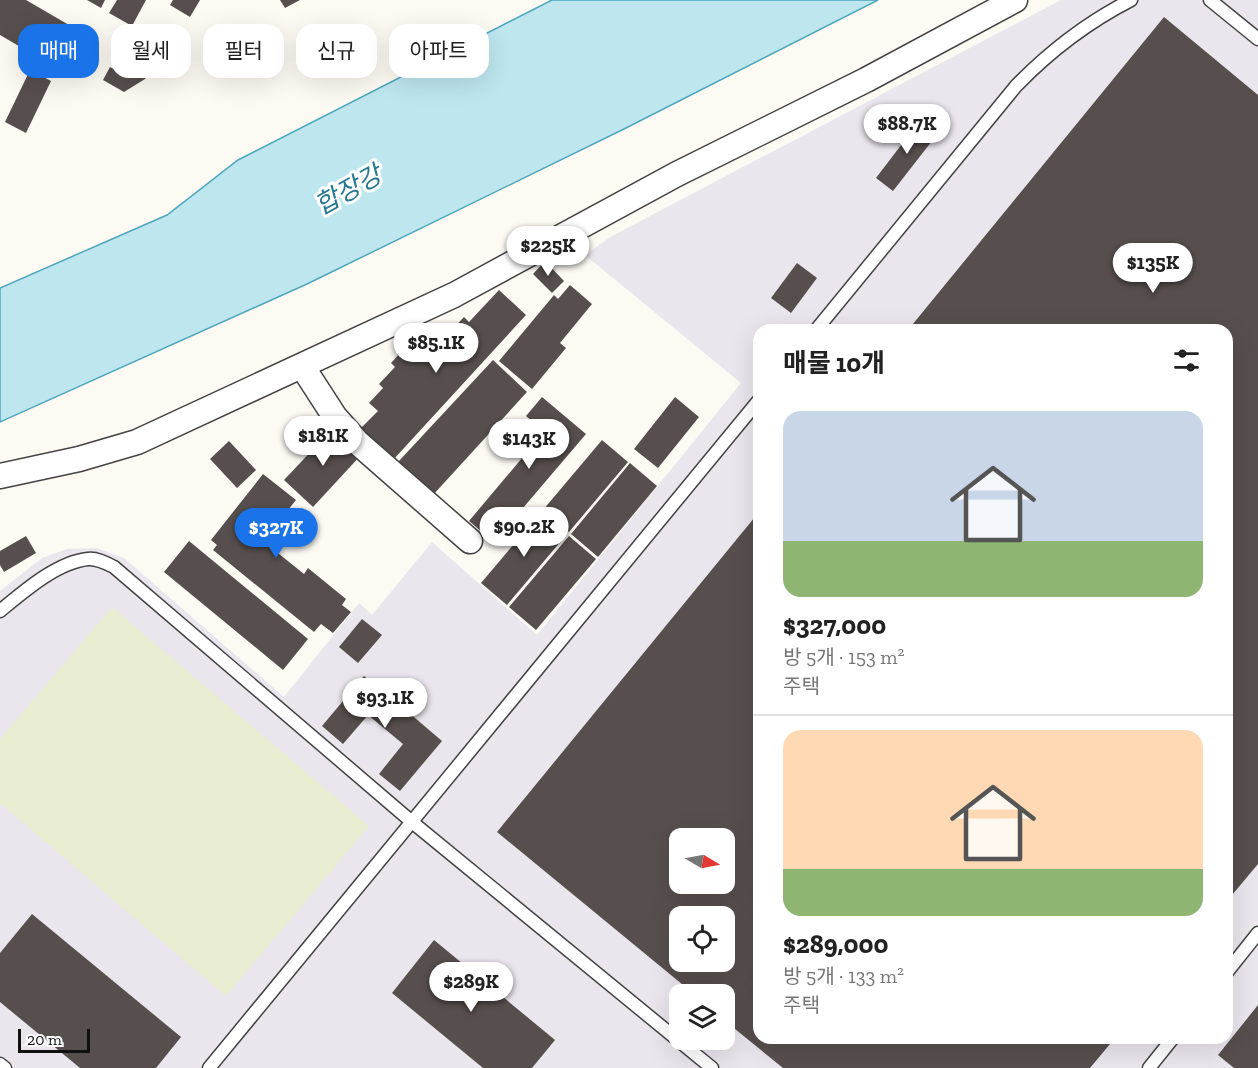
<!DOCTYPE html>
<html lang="ko">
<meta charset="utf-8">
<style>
:root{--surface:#fff;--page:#f6f6f6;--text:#222;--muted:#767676;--line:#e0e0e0;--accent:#1a73e8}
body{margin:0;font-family:"Zilla Slab","Noto Sans KR",serif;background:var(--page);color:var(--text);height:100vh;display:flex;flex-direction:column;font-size:22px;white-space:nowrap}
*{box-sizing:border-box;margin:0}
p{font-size:20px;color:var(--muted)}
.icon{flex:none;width:33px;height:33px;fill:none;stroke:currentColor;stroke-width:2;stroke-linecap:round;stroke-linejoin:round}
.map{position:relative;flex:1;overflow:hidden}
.panel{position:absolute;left:753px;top:324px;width:480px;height:720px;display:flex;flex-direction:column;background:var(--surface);border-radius:18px;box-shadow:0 6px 24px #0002}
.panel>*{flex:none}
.banner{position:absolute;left:18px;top:24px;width:570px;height:54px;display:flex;gap:12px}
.needle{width:39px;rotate:100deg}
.buttons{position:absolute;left:669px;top:828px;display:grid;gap:12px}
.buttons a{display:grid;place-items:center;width:66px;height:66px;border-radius:12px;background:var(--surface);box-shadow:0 6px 24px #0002;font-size:30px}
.scale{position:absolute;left:18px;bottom:15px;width:72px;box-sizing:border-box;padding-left:6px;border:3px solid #101010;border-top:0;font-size:16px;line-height:21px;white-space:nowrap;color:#101010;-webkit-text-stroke:4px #fff;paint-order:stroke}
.price{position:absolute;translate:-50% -51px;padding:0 14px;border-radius:21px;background:#fff;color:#222;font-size:20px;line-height:39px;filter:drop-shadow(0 2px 3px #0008)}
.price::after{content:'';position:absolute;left:50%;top:36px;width:18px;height:14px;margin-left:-9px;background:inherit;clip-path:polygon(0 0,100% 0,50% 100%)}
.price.selected{background:var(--accent);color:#fff}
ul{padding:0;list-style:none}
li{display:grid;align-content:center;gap:12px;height:318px;padding:0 30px}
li+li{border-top:2px solid var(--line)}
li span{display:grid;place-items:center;height:186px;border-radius:18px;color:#555}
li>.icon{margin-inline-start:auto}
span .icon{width:108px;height:108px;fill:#fffc;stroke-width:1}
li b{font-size:26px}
h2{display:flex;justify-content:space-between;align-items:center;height:72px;padding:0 30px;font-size:26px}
.pill{padding:0 21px;border-radius:18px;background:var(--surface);box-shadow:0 6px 24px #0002;font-size:21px;line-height:54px}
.pill.selected{background:var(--accent);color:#fff}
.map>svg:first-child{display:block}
</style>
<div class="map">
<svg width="1258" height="1068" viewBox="0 0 1258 1068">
<rect width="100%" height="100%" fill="#fdfaf4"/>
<!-- industrial -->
<path fill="#ebe5ed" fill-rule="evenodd" d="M1061,0h197v1068h-1258v-477l42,-33 25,-9 29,-1 28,10 160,139 75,-94 13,12 60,-73 105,93 204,-252 -156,-128 27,-19zM759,330h468v708h-468zM680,838h44v46h-44zM680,916h44v46h-44zM680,994h44v46h-44z"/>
<!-- pitch -->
<path fill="#e9edd1" d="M112,607l257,219 -143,170 -226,-193v-64z"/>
<!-- water -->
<path fill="#bee6ef" stroke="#4ea6bd" stroke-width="1.5" d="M552,0h326l-254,129 -317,155 -307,138v-134l167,-73 71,-55z"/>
<!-- building -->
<g fill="#574f4d" fill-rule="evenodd">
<path d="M0,0h26l43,25 -21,38 -48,-28z"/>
<path d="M87,0h18l-4,8z"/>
<path d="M117,0h29l-14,26 -23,-13z"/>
<path d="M173,0h27l-10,17 -20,-12z"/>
<path d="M280,0h20l-15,8z"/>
<path d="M1164,17l94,78v769l-31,37v-571h-319z"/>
<path d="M126,38l32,17 -13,24 -21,13 -21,-12 7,-13 18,10 9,-15 -18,-10z"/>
<path d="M30,70l21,11 -25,52 -21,-11z"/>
<path d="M921,119l18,13 -46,59 -17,-13z"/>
<path d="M545,261l19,20 -12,12 -19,-19z"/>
<path d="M797,263l20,15 -26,35 -20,-15z"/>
<path d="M570,285l22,19 -32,39 6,5 -34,41 -33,-28 55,-66 4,4z"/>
<path d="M499,290l27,25 -133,145 -33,-31 18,-18 -9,-8 14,-15 -4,-4 16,-17 -4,-4 22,-24 5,4 9,-10 3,4 7,-8 8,8 19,-20 5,5z"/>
<path d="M493,360l34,32 -94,103 -35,-33z"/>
<path d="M542,397l44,37 -92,108 -25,-21 75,-89 -18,-16z"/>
<path d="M675,397l24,20 -41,51 -24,-19z"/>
<path d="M334,427l28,27 -49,53 -29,-27z"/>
<path d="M602,440l26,22 -59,70 -26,-22z"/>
<path d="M229,441l27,29 -19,18 -27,-29z"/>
<path d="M630,463l27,23 -59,71 -27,-23z"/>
<path d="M263,474l33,26 -33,41 41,33 4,-6 38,31 -4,6 9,7 -18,21 -12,-9 -7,8 -101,-82 4,-5 -6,-5z"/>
<path d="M541,512l26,22 -60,71 -26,-22z"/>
<path d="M759,512v526h356l-25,30h-307l-59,-48v-26h-30l-197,-162zM680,838h44v46h-44zM680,916h44v46h-44z"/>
<path d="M26,536l10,17 -32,19 -4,-7v-14z"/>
<path d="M569,536l27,23 -60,71 -27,-23z"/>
<path d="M189,541l119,98 -25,31 -119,-98z"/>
<path d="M362,619l20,16 -24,28 -19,-16z"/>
<path d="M364,676l33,28 3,-4 10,9 -2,3 34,29 -42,50 -21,-17 24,-30 -35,-29 -25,29 -21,-18z"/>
<path d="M32,914l149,123 -25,31h-76l-80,-66v-49z"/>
<path d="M434,940l121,100 -23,28h-49l-91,-75z"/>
<path d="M1258,1005v63h-24l-16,-13z"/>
</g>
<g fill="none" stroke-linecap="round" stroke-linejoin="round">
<!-- service casing -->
<g stroke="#434343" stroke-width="15">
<g id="service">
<path d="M1210,0l48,39"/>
<path d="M816,330l200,-244c33,-34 72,-64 115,-86"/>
<path d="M0,611c23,-19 57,-49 88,-52 9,-1 18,4 26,8l298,255 300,246"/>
<path d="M1227,972l31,-39"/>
<path d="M0,1064l5,4"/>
<path d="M209,1068l550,-668"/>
<path d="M1149,1068l24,-30"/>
</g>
</g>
<!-- minor casing -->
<g stroke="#434343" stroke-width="27">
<g id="minor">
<path d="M302,366l33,51 22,25 113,99"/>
<path d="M0,476l79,-17 58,-17 317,-147 223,-121 189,-94 149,-80"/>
</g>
</g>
<!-- service -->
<use href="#service" stroke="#fff" stroke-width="12"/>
<!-- minor -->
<use href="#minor" stroke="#fff" stroke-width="24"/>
</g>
<g text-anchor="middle" stroke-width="6" stroke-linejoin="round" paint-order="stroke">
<!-- water labels -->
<g font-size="26" font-style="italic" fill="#277893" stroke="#fff">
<text transform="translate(348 190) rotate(-29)" y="9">합장강</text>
</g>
</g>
</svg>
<div class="buttons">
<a><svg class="needle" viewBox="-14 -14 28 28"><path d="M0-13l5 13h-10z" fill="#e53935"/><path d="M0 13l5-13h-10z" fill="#767676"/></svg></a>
<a><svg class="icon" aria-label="locate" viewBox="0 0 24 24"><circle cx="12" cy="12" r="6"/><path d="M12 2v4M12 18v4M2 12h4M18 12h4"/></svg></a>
<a><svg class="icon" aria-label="layers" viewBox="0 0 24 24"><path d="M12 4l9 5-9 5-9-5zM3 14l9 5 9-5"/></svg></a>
</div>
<div class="scale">20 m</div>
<b class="price" style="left:907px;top:155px">$88.7K</b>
<b class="price" style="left:548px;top:277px">$225K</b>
<b class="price" style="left:1153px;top:294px">$135K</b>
<b class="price" style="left:436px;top:374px">$85.1K</b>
<b class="price" style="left:323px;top:467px">$181K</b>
<b class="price" style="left:529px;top:470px">$143K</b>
<b class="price" style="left:524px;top:558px">$90.2K</b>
<b class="price selected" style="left:276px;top:559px">$327K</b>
<b class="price" style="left:385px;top:729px">$93.1K</b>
<b class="price" style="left:471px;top:1013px">$289K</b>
<div class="banner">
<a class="pill selected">매매</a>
<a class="pill">월세</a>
<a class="pill">필터</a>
<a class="pill">신규</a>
<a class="pill">아파트</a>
</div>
<section class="panel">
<h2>매물 10개<svg class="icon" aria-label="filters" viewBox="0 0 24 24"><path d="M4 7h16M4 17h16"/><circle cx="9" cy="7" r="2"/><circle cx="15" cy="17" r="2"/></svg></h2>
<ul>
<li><span style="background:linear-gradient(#c9d6e8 70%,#8fb573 0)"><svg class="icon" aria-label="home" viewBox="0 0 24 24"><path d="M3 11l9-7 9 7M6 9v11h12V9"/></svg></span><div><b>$327,000</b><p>방 5개 · 153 m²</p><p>주택</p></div></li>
<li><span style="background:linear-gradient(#ffd9b3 75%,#8fb573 0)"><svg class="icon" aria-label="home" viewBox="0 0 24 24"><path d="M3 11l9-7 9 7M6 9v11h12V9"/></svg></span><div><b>$289,000</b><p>방 5개 · 133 m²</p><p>주택</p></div></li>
</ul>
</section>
</div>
